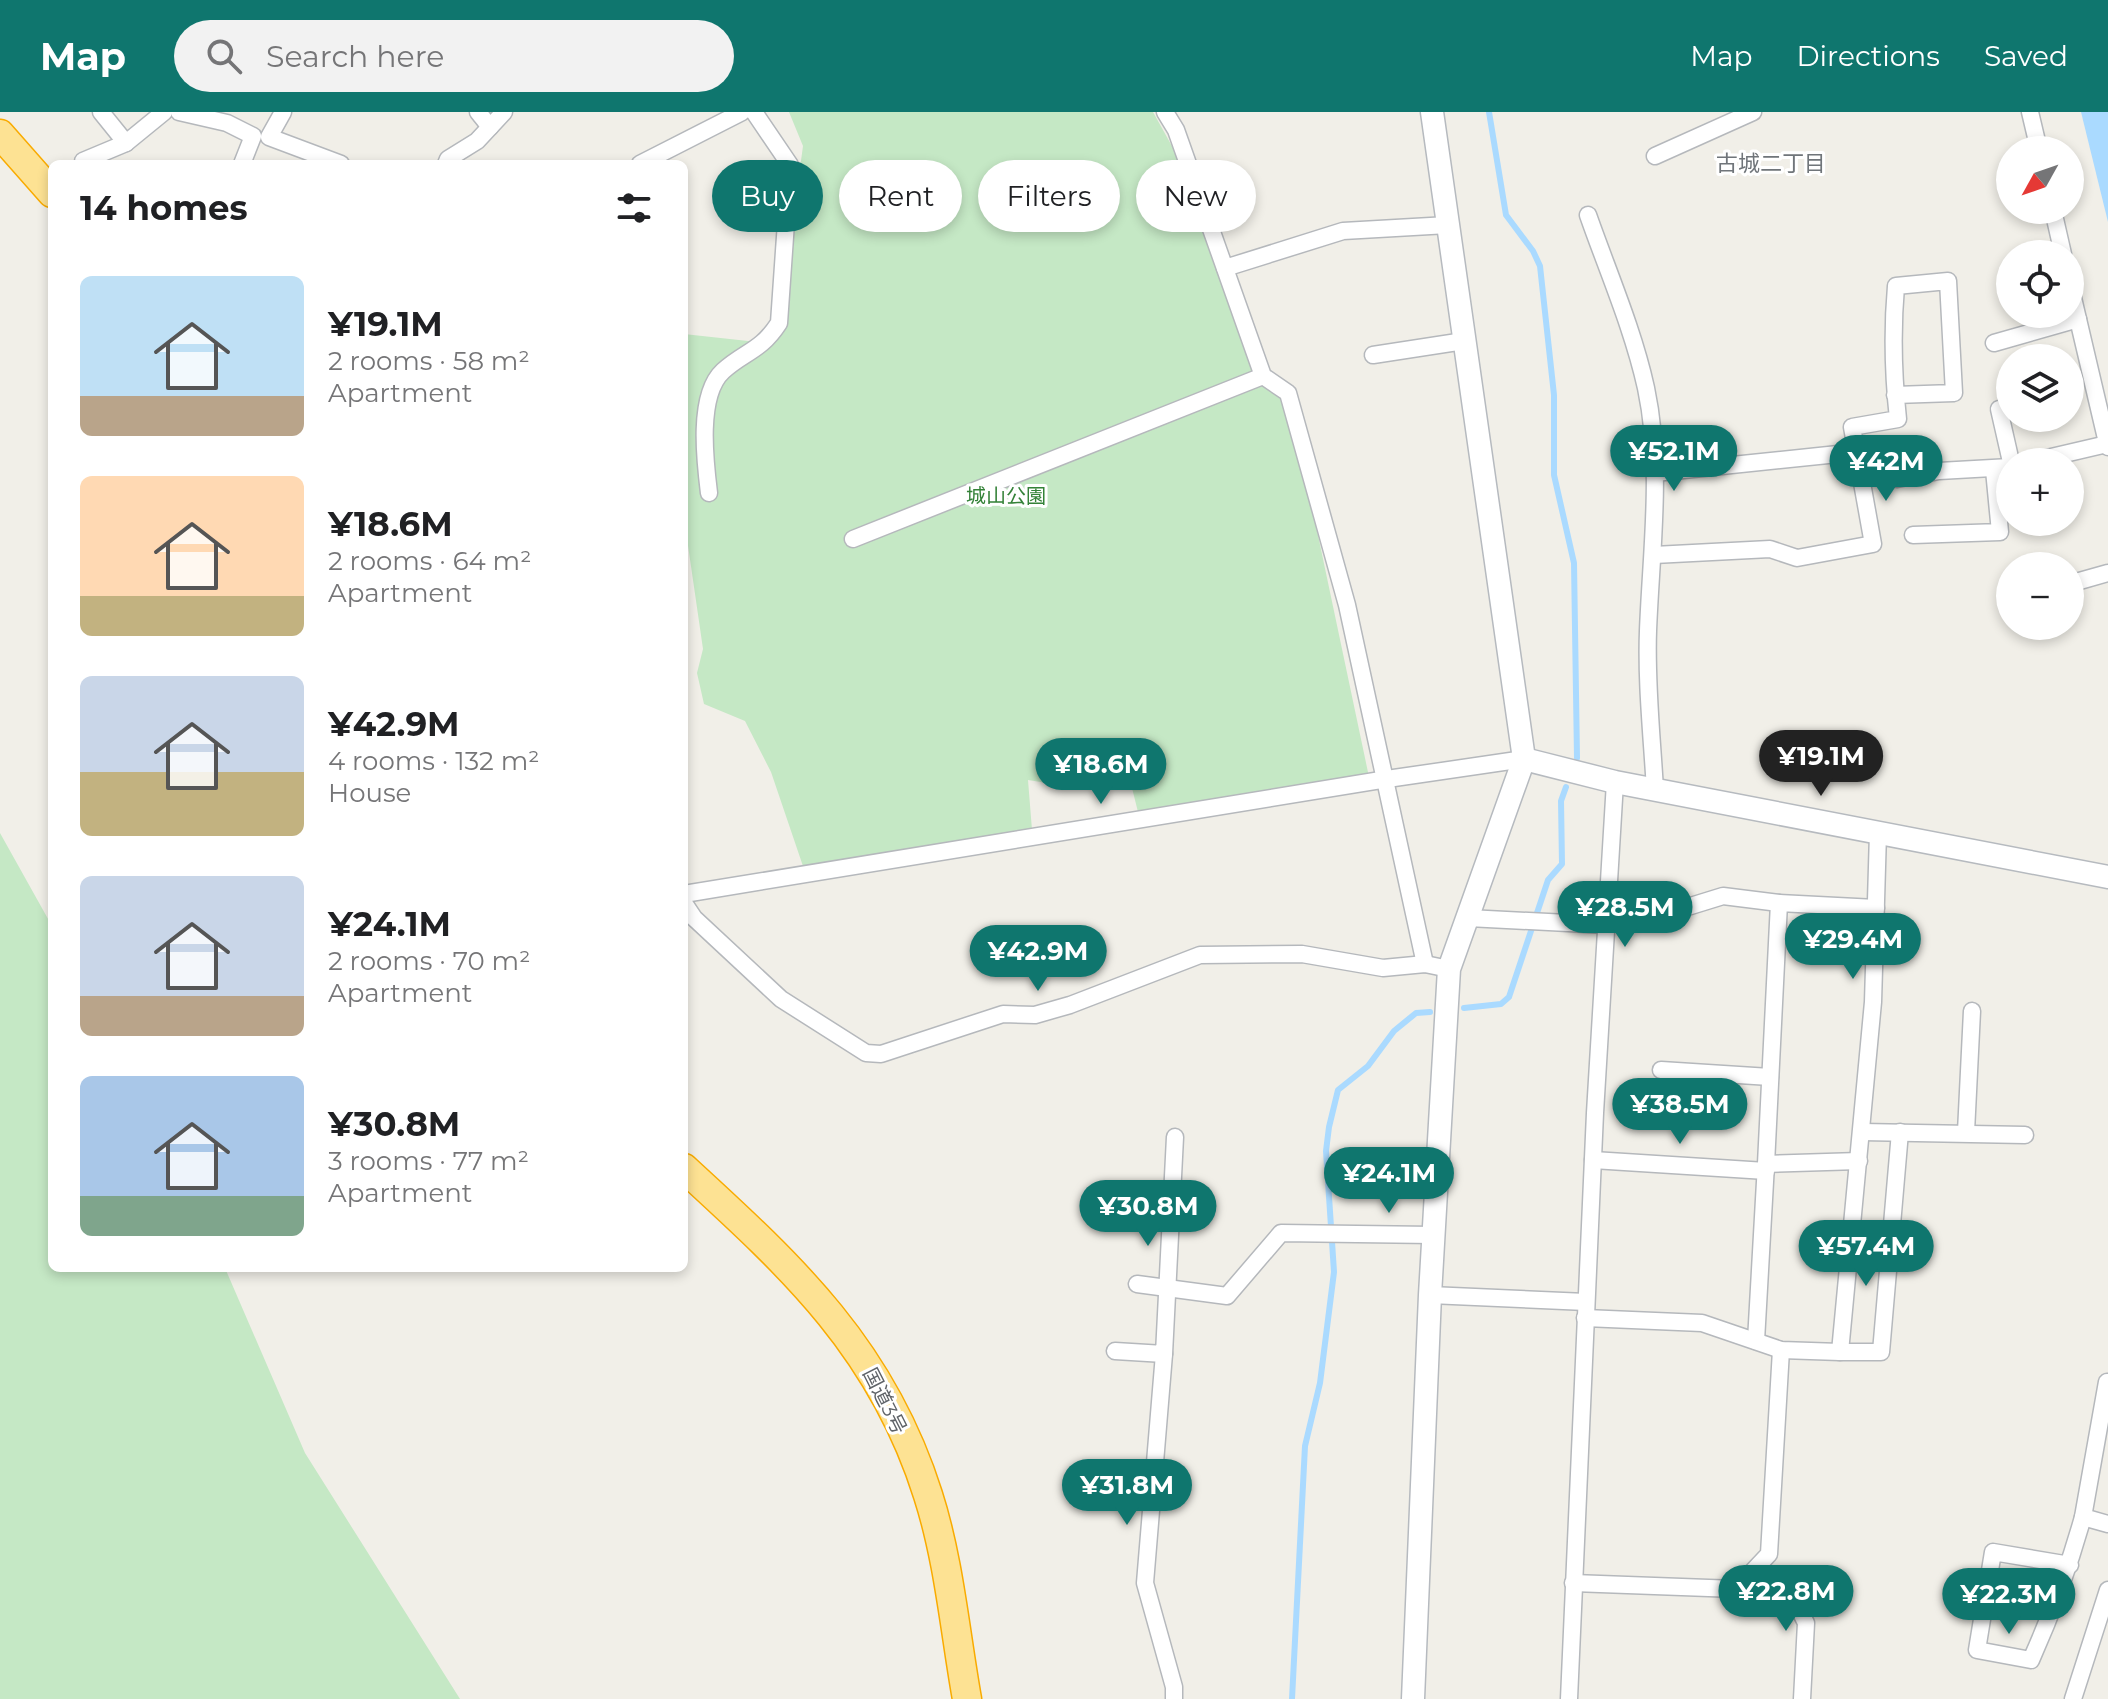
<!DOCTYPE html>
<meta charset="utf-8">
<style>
:root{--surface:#fff;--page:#f2f2f2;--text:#202124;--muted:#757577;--accent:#0f766e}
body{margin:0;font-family:Montserrat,"Noto Sans JP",sans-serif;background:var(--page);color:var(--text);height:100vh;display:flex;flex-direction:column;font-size:30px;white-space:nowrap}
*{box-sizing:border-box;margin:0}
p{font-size:26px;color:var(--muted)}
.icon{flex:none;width:44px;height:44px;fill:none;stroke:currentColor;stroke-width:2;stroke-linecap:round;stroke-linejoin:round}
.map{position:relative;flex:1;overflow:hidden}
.panel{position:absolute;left:48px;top:48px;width:640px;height:1112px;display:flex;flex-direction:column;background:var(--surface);border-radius:12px;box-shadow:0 4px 12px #0003}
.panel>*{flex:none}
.hud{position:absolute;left:712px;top:48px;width:760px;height:72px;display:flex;gap:16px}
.needle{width:52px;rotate:230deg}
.controls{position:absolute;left:1996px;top:24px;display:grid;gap:16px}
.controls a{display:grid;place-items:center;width:88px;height:88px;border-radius:50%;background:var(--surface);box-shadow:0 4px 12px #0003;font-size:40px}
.price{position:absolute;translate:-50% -68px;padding:0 18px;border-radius:28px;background:var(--accent);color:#fff;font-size:26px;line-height:52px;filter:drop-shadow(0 2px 4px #0008)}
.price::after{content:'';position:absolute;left:50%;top:48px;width:24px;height:18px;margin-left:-12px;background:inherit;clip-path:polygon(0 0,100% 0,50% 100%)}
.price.selected{background:#222;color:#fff}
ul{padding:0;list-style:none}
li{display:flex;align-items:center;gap:24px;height:200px;padding:0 32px}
li span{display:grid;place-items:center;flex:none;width:224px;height:160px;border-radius:12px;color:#555}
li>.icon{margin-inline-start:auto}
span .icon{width:96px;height:96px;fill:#fffc;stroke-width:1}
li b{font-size:34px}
h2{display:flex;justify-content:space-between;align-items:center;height:96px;padding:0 32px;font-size:34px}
.tag{padding:0 28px;border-radius:36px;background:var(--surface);box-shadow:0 4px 12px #0003;font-size:28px;line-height:72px}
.tag.selected{background:var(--accent);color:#fff}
header{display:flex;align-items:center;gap:48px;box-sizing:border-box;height:112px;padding:0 40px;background:var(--accent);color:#fff}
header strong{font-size:38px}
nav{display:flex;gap:44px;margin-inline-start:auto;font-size:28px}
.search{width:560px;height:72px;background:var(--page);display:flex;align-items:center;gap:20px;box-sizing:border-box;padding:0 28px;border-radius:44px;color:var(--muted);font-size:30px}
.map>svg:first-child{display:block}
</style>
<header>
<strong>Map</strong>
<div class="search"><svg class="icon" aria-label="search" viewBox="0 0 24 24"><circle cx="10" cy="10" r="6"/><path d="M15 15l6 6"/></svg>Search here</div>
<nav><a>Map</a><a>Directions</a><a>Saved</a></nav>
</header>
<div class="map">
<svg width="2108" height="1587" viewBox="0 0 2108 1587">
<rect width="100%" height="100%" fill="#f1efe8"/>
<!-- green -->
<g fill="#c5e8c5">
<path d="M789,0h364l20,36 90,228 25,17 81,384 -229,43 -10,-40 -51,8 -51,-8 4,50 -226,45 -35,-103 -26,-51 -41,-17 -7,-31 6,-24 -19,-131v-184l82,9 13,-20 24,-177z"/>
<path d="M0,721l52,93v342h173l80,185 155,246h-460z"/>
</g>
<!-- water -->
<path fill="#aadaff" d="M2081,0h27v110z"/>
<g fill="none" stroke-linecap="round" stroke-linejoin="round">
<!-- stream -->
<g stroke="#aadaff" stroke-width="6">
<path d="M1489,0l17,103 27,36 7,15 14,129v80l20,88 3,195"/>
<path d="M1464,896l37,-4 8,-7 39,-117 14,-16 -1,-63 5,-14"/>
<path d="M1292,1587l13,-253 15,-63 14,-111 -8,-121 3,-24 9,-37 30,-24 26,-35 22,-18 14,-1"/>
</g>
<!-- street casing -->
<g stroke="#b5b8bc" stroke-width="19">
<g id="street">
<path d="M101,0l25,31 38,-31"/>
<path d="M179,0l48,11 26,13 -11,28"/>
<path d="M283,0l-14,25 72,27"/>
<path d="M478,0l12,15"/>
<path d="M1165,0l11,18 87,246 25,17 59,212 78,359"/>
<path d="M2030,0l9,38"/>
<path d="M1655,44l98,-44"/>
<path d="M83,49l43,-18"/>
<path d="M446,52l2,-5 29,-18 27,-29"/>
<path d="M640,52l102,-52"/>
<path d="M2053,98l10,44"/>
<path d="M1588,103c20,57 45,114 58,173 17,80 5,163 2,243 -2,52 4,106 7,159"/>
<path d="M1225,156l118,-37 105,-6"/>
<path d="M2070,173l38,162"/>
<path d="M1994,231l84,-24"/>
<path d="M1373,243l91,-14"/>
<path d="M1999,297l12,53"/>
<path d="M2030,350l77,-18"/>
<path d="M1655,361l202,-21"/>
<path d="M1897,367l42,-8 71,-4"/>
<path d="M709,381c-4,-32 -12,-98 14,-122 22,-20 37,-19 56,-48l11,-158 -36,-53"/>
<path d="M1913,423l87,-3 -6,-62"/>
<path d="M853,427l410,-163"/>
<path d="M1654,443l116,-6 27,9 76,-14 -21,-117 46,-8c-5,-46 -6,-88 -2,-133l52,-5 6,112 -59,2"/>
<path d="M2076,470l32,-9"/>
<path d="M684,782l703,-115 137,-20"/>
<path d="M684,791l10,15 87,81 85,54 15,1 122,-40 32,1 35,-10 130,-50 102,-1 81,14 42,-4 24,5"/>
<path d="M1661,798l20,-1 42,-13 56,7"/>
<path d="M1468,806l139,7"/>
<path d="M1661,958l109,7"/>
<path d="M1862,1020l163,3"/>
<path d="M1966,1020l6,-121"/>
<path d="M1593,1048l173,11"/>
<path d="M1859,1049l-93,3 13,-261 97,5"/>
<path d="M1137,1172l90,12 54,-63 152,2"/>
<path d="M1430,1183l156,7"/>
<path d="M1585,1206l117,5 79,27 59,2 33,-350 5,-169"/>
<path d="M1756,1229l10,-177"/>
<path d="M1115,1239l49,3 11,-217"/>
<path d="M1840,1240h41l19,-220"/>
<path d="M1164,1242l-19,229 29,104v12"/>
<path d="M2107,1270l-24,135 25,7"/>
<path d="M2070,1453l-77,-13 -16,98 54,10c21,-47 38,-93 52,-143"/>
<path d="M1573,1471l163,6 33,-35 12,-204"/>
<path d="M1736,1477l63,20 7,14 -4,76"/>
<path d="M1569,1587l26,-586 20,-331"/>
<path d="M2073,1587l35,-109"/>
</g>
</g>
<!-- secondary casing -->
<g stroke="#b6babf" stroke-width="25">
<g id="secondary">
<path d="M1524,647l91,23 493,95"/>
<path d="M1413,1587l17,-404 19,-326 75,-210 -92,-647"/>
</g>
</g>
<!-- highway casing -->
<g stroke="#f9ab00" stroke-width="31">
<g id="highway">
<path d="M0,22l52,59"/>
<path d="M684,1056c109,100 198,181 244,327 21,65 27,137 39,204"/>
</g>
</g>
<!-- street -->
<use href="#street" stroke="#fff" stroke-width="16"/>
<!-- secondary -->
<use href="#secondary" stroke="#fff" stroke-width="22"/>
<!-- highway -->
<use href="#highway" stroke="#fde293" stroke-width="28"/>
</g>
<g text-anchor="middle" stroke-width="6" stroke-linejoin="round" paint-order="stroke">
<!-- park labels -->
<g font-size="20" fill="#348238" stroke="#fff">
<text x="1006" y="391">城山公園</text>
</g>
<!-- street labels -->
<g font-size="20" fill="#5f6368" stroke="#fff">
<text transform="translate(885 1289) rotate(63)" y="7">国道3号</text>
</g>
<!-- neighbourhood labels -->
<g font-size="22" fill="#70757a" stroke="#fff">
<text x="1771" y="59">古城二丁目</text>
</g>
</g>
</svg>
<div class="controls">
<a><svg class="needle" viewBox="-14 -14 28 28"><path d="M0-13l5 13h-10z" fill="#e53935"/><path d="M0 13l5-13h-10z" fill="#757577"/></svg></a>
<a><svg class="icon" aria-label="locate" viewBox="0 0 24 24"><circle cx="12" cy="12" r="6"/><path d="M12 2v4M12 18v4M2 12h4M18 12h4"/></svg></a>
<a><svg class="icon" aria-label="layers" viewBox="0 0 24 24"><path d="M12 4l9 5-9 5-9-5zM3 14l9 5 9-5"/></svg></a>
<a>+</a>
<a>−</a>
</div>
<b class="price" style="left:1674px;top:381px">¥52.1M</b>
<b class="price" style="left:1886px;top:391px">¥42M</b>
<b class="price selected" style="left:1821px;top:686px">¥19.1M</b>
<b class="price" style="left:1101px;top:694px">¥18.6M</b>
<b class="price" style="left:1625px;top:837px">¥28.5M</b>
<b class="price" style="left:1853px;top:869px">¥29.4M</b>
<b class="price" style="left:1038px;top:881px">¥42.9M</b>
<b class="price" style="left:1680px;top:1034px">¥38.5M</b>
<b class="price" style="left:1389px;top:1103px">¥24.1M</b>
<b class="price" style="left:1148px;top:1136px">¥30.8M</b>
<b class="price" style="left:1866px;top:1176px">¥57.4M</b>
<b class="price" style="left:1127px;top:1415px">¥31.8M</b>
<b class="price" style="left:1786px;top:1521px">¥22.8M</b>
<b class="price" style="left:2009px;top:1524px">¥22.3M</b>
<div class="hud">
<a class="tag selected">Buy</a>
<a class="tag">Rent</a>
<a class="tag">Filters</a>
<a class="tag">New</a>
</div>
<section class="panel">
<h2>14 homes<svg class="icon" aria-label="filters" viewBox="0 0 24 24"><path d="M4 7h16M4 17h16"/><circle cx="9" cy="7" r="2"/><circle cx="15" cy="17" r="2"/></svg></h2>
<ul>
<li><span style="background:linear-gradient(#bfe0f5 75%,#b9a48a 0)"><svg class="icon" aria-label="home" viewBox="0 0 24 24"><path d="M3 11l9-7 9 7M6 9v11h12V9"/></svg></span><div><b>¥19.1M</b><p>2 rooms · 58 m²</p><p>Apartment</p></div></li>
<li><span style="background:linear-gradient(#ffd9b3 75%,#c2b280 0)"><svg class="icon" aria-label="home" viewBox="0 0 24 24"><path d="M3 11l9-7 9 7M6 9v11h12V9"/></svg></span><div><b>¥18.6M</b><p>2 rooms · 64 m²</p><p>Apartment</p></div></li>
<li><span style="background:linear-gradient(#c9d6e8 60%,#c2b280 0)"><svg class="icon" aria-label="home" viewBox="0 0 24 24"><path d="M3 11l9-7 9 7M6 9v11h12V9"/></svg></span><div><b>¥42.9M</b><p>4 rooms · 132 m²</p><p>House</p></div></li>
<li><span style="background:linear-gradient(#c9d6e8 75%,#b9a48a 0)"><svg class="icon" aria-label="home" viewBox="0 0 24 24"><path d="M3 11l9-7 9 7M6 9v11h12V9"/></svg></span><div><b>¥24.1M</b><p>2 rooms · 70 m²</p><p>Apartment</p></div></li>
<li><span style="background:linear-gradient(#a9c7e8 75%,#7fa58c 0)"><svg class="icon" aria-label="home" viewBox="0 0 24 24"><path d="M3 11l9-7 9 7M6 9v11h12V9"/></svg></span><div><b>¥30.8M</b><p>3 rooms · 77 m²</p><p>Apartment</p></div></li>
</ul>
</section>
</div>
